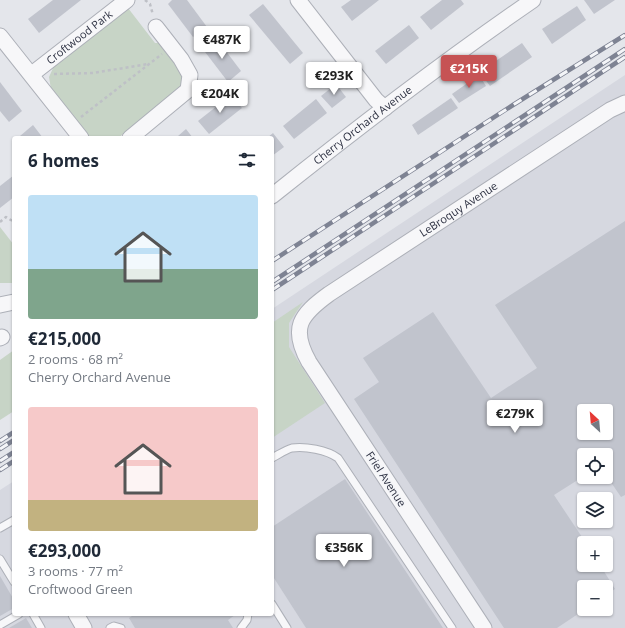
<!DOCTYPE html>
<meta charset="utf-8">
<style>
:root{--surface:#fff;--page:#f2f2f3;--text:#1f2937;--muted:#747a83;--accent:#c65354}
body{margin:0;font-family:"Open Sans",sans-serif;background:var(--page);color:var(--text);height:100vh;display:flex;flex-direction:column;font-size:15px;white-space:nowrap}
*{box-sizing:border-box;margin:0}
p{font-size:13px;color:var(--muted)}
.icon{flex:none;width:22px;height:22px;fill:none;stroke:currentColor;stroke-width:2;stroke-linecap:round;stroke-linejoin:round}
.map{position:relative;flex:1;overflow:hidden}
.details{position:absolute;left:12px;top:136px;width:262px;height:480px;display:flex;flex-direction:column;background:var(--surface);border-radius:4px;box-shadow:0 1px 3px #0004}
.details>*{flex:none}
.needle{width:26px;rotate:334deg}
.fabs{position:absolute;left:577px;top:404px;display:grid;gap:8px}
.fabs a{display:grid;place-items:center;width:36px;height:36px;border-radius:4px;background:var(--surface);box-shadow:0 1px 3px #0004;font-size:20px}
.price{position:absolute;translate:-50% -34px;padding:0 9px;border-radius:4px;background:#fff;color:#222;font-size:13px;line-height:26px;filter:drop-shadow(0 1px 2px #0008)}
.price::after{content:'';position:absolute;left:50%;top:24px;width:12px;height:9px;margin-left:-6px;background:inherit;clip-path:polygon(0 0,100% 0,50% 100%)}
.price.current{background:var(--accent);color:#fff}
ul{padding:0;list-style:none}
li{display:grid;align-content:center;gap:8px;height:212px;padding:0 16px}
li span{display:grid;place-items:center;height:124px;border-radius:4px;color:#555}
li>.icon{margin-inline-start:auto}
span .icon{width:72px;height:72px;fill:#fffc;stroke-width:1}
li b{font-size:17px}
h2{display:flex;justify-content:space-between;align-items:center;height:48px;padding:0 16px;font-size:17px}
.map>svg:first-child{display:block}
</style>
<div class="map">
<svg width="625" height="628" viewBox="0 0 625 628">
<rect width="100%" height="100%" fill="#e4e6eb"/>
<!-- built -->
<path fill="#d6d8e0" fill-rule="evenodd" d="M625,75v553h-625v-138l14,-9v133h258v-305zM584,411h22v22h-22zM584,455h22v22h-22zM584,499h22v22h-22zM584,543h22v22h-22zM584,587h22v22h-22z"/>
<!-- green -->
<g fill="#c7d4c6">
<path d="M128,8l27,35h4l23,28v12l-5,9 -59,46h-29l-38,-49 -2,-12 5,-11z"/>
<path d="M0,227l14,18v38h-14z"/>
<path d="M303,302l-14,21v24l36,56 -53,35v-115z"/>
<path d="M14,350v61l-14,9v-60z"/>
</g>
<!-- building -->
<g fill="#c1c4cd" fill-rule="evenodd">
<path d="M53,0h28l-42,33 -11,-14z"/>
<path d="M172,0h15l20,27 -14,10 -25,-33z"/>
<path d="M351,0h28l-27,21 -11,-14z"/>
<path d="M442,0h19l3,4 -33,26 -11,-13z"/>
<path d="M584,0h31l-21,14z"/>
<path d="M263,4l40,49 -13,11 -41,-49z"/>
<path d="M577,6l9,14 -34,24 -10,-15z"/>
<path d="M409,25l10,13 -33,26 -11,-13z"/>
<path d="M216,38l25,33 -13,11 -26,-34z"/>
<path d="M522,43l10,14 -42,29 -9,-12 7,-5 -1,-2z"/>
<path d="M479,75l7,11 -27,17 -7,-9z"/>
<path d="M0,82l22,29 -13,11 -9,-11z"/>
<path d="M336,84l10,13 -14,11 -11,-12z"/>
<path d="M231,95l11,13 -33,26 -11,-13z"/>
<path d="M451,98l7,10 -40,27 -6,-10z"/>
<path d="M316,99l11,14 -33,26 -11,-13z"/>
<path d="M33,125l10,13h-22l-1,-2z"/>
<path d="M186,129l7,9h-18l3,-2z"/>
<path d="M273,133l11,14 -12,9v-18h-5z"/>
<path d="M14,175v22l-14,11v-22z"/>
<path d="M625,221v274l-4,2 -15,-22v-20h-22v21l-30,19 32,48h-2v22h16l15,24 -9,6v-8h-22v23l-27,18h-53l-150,-229 25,-17 -16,-24 70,-46 58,86 46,-30 -42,-63zM584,411h22v22h-22z"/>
<path d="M345,479l98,149h-137l-34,-53v-48z"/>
<path d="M0,576l14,24v8l-14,8z"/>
<path d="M135,614h99l1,1 -7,5 5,8h-98l-6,-10z"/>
<path d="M26,618l6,10h-23z"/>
</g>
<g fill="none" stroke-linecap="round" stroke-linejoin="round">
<!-- service casing -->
<g stroke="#adb0b8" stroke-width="9">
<g id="service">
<path d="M272,458c6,-3 13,-8 20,-10 13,-2 35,2 46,10l114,170"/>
<path d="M0,528l14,-8"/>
<path d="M0,559l14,23"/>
<path d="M272,604l15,24"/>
<path d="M33,614l8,14"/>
<path d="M0,625l19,-11"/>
<path d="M110,628l4,-2 7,2"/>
<path d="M241,628l6,-8 1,-6"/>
</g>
</g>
<!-- minor casing -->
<g stroke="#adb0b8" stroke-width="17">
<g id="minor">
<path d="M298,0l78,100 9,8"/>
<path d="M0,36l81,102"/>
<path id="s1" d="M32,74l95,-74"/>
<path d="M130,138l58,-48 2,-15 -9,-16 -25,-32"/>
<path id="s2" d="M272,196c85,-68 171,-134 261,-196"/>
<path d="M0,305l14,-3"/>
<path d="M0,338l2,-1"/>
<path d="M76,614l8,14"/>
<path id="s3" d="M484,628l-175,-266c-19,-34 -9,-47 20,-68l281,-184 15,-7"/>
</g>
</g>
<!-- path -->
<g stroke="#bec0c6" stroke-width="2.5" stroke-dasharray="3 3" stroke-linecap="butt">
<path d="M145,0l5,4 3,11"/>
<path d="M54,74l39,-1 55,-9"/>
<path d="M81,117l81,-63"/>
<path d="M0,222l6,-5 8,5"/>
</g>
<!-- service -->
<use href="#service" stroke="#f7f7f9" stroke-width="7"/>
<!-- minor -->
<use href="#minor" stroke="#f7f7f9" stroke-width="15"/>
<!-- rail casing -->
<g stroke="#7e8393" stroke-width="4.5">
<g id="rail">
<path d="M272,261l241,-156 112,-70"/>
<path d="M272,282l353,-233"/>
<path d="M272,290l353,-233"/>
<path d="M0,441l14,-9"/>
<path d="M0,449l14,-9"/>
<path d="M0,461l14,-9"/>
<path d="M0,470l14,-9"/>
</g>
</g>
<!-- rail -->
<use href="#rail" stroke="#f4f5f8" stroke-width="3" stroke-dasharray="9" stroke-linecap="butt"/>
</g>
<g text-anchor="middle" stroke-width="3" stroke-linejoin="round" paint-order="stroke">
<!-- street labels -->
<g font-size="11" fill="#2d3142" stroke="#f4f5f8">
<text dy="4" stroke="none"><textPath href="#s1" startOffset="60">Croftwood Park</textPath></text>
<text dy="4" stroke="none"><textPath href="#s2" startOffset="115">Cherry Orchard Avenue</textPath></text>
<text dy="4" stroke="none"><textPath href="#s3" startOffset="555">LeBroquy Avenue</textPath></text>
<text transform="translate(386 479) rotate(57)" y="4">Friel Avenue</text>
</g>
</g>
</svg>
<div class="fabs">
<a><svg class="needle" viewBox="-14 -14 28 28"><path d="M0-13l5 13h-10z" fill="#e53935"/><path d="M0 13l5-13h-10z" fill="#747a83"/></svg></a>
<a><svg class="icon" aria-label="locate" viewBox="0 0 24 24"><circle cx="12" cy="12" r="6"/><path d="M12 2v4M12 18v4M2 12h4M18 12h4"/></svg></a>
<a><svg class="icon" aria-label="layers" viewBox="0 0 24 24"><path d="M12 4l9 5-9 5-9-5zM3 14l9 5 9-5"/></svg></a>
<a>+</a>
<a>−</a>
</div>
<b class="price" style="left:222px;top:60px">€487K</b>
<b class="price current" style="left:469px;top:89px">€215K</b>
<b class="price" style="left:334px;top:96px">€293K</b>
<b class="price" style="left:220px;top:114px">€204K</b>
<b class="price" style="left:515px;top:434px">€279K</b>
<b class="price" style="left:344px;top:568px">€356K</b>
<section class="details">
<h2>6 homes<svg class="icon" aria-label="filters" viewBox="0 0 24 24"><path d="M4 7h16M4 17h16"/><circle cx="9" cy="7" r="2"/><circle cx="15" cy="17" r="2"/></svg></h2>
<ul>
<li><span style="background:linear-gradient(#bfe0f5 60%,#7fa58c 0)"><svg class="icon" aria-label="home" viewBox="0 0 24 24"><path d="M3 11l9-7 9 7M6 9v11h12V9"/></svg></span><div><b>€215,000</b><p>2 rooms · 68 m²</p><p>Cherry Orchard Avenue</p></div></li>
<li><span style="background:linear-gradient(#f6c9c9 75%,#c2b280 0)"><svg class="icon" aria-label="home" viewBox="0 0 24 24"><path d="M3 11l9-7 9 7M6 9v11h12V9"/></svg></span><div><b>€293,000</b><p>3 rooms · 77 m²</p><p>Croftwood Green</p></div></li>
</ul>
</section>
</div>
